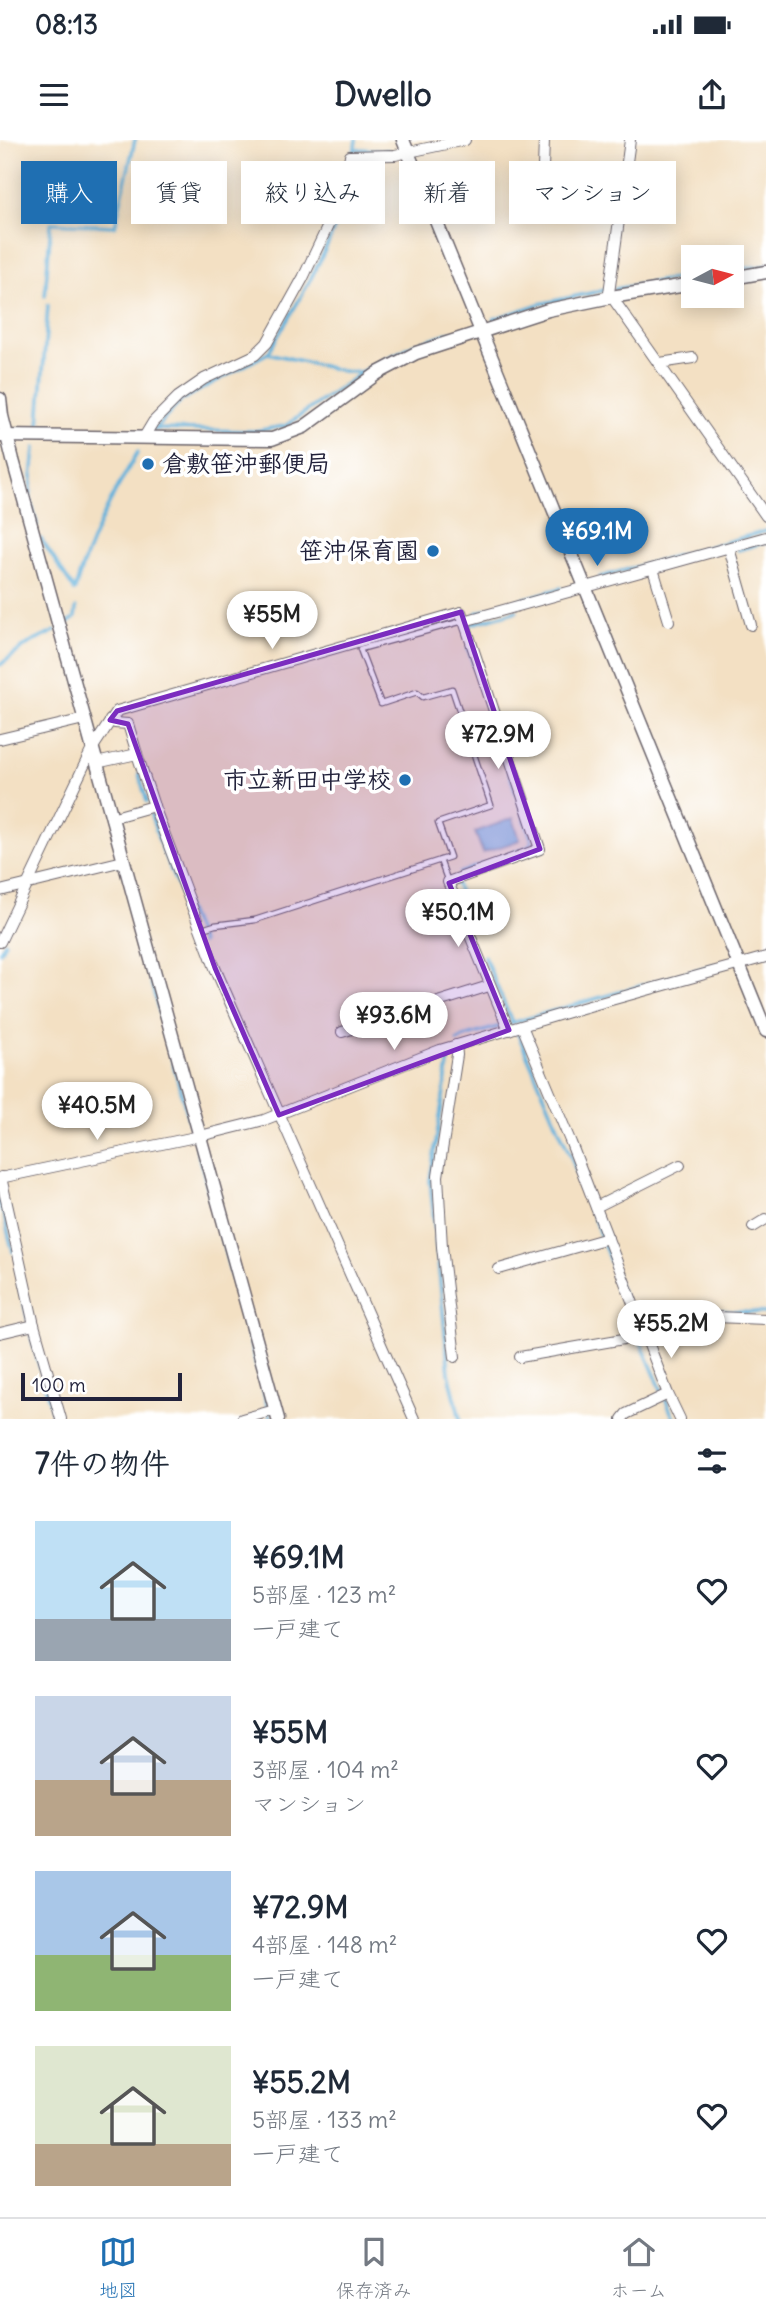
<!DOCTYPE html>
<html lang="ja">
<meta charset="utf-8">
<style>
:root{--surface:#fff;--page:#f2f2f3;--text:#1f2937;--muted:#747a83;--line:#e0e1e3;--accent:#1f6fb2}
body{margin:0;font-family:Delius,"Klee One",sans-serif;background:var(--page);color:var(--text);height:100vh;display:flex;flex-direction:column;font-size:26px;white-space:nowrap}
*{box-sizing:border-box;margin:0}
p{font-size:23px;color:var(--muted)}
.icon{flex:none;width:38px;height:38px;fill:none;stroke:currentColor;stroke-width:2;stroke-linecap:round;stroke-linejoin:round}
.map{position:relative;height:1279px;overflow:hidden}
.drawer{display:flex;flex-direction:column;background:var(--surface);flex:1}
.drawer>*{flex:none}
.banner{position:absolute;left:21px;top:21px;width:724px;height:63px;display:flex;gap:14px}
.needle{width:46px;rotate:83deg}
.controls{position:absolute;left:681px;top:105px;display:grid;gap:14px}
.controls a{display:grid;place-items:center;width:63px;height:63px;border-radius:0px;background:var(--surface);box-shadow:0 4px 18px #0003;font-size:35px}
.scale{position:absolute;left:21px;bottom:18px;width:161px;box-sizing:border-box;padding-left:7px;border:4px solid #22223b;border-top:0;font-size:19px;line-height:24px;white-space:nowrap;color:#22223b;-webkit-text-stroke:5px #fff;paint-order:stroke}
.price{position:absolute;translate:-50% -60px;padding:0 16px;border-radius:24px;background:#fff;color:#222;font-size:23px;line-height:46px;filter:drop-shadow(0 2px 4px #0008)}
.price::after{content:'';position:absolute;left:50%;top:42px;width:21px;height:16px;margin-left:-10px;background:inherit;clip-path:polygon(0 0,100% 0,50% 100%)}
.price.current{background:var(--accent);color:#fff}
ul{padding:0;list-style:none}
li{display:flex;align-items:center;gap:21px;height:175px;padding:0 35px}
li span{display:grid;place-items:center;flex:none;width:196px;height:140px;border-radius:0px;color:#555}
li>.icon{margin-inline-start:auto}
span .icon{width:84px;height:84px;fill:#fffc;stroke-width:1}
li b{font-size:30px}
h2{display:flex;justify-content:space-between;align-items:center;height:84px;padding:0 35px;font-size:30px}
.pill{padding:0 24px;border-radius:0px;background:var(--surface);box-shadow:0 4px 18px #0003;font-size:24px;line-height:63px}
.pill.current{background:var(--accent);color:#fff}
.status{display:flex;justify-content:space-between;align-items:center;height:49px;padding:0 35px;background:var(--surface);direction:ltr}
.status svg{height:19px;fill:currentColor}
header{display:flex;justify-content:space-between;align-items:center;height:91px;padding:0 35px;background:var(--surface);font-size:32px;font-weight:800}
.tabs{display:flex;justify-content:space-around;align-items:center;height:98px;border-top:2px solid var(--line);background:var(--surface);font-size:19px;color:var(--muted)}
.tabs a{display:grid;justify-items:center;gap:4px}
.tabs .current{color:var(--accent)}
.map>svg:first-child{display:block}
</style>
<div class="status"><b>08:13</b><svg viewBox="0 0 49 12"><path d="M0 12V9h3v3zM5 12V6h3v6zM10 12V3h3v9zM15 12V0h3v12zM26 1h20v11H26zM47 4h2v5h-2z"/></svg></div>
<header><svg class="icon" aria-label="menu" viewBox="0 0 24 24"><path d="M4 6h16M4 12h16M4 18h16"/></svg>Dwello<svg class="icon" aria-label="share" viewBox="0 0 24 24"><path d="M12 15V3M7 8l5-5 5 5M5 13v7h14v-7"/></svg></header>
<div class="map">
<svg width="766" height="1279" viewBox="0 0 766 1279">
<rect width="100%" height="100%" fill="#fff"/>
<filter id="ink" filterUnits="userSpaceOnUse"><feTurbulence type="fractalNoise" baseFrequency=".0143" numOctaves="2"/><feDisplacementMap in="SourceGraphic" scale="14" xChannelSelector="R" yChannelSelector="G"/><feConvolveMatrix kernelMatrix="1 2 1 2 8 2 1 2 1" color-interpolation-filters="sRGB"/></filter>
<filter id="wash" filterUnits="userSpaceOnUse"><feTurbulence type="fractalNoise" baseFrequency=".00686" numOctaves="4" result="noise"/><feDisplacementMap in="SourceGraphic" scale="28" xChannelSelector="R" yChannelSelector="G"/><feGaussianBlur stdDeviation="1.57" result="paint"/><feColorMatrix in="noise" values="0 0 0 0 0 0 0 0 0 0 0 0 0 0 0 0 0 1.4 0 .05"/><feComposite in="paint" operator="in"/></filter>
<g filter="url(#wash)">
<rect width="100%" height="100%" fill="#f3e0c3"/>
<!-- water -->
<path fill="#60b1db" stroke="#416a8b" stroke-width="2" d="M513,678l7,22 -37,13 -8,-21z"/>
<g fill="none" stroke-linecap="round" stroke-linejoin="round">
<!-- stream -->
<g stroke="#60b1db" stroke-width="3.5">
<path d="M355,9l32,1"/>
<path d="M732,129l34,-3"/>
<path d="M615,149l78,-14"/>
<path d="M45,156l6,-73 64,3 20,-86"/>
<path d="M494,179l45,-15 66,-14"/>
<path d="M268,213c28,-47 62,-103 77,-155 6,-19 8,-38 11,-58"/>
<path d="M39,285l9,-120"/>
<path d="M154,289l100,2 31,-5 75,-52"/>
<path d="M154,290l28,-30 86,-47 79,19h14l52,-27 38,-13"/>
<path d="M35,308l-5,50 7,27"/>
<path d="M41,399l34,52"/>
<path d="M738,410l28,-8"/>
<path d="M600,437l166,-46"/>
<path d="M75,450c13,-48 37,-95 63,-138"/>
<path d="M476,473l85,-25"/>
<path d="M65,485l10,-7 1,-10"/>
<path d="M468,485l49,-14"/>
<path d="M0,525l28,-21 27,-13"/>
<path d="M139,634l8,28"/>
<path d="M151,675l9,29 41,99"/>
<path d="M460,733l68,-26 4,-6 -64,-193"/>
<path d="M455,741l13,36"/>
<path d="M130,765l61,224"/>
<path d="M0,812l5,-10"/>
<path d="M755,813l11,-3"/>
<path d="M484,816l28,66"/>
<path d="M511,883l203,-58"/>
<path d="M517,892l54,125 67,179 36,83"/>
<path d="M457,901l7,-4 37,-11"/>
<path d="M449,919l-19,121 19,193 11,46"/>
<path d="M196,1005l75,274"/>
<path d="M0,1060l13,52"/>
<path d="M19,1140l9,40"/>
<path d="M635,1168l131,5"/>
<path d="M31,1195l23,84"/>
</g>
</g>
</g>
<g filter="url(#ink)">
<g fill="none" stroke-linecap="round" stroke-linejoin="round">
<!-- service casing -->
<g stroke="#6b646b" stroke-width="7">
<g id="service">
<path d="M440,720l8,22"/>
<path d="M202,789l13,-4 40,-5 195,-63 -12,-34 53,-18 -39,-116 -29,8 -6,-5 -36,12 -21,-55 103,-28"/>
</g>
</g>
<!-- minor casing -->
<g stroke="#6b646b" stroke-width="12">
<g id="minor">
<path d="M630,0l-21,153 157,223"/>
<path d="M542,56l2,-56"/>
<path d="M660,223l33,-5"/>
<path d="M144,297l9,-15 25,-25 26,-18 51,-24 12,-12 36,-65 31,-65 16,-57 45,-1 70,-15"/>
<path d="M729,408l22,77"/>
<path d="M653,429l16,52"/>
<path d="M110,580l5,3 13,1 9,30"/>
<path d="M0,599l84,-20"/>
<path d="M96,623l41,-9 17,52"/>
<path d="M111,678l43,-12 61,162 199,451"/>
<path d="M0,751l123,-30"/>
<path d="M0,802l92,-193 25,-38 344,-99 3,9"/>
<path d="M522,886l49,117 97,251 12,25"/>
<path d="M509,890l-61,-148 92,-33 -76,-228 302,-84"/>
<path d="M342,892l147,-46"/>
<path d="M1,1037l33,148 27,94"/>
<path d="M0,1038l200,-42 64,-16 176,-70 142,-42 184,-51"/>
<path d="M596,1067l84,-42"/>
<path d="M753,1087l13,-8"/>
<path d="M499,1129l109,-31"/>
<path d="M637,1174l129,5"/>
<path d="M0,1193l34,-8"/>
<path d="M455,1217l-13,-110 -4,-71 19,-121 -1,-10"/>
<path d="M520,1217l115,-20 10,-3"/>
<path d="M242,1279l33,-9"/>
<path d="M622,1279l4,-5 42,-20"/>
</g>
</g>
<!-- tertiary casing -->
<g stroke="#6b646b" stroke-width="15">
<g id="tertiary">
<path d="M403,0l363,891"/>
<path d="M732,138l34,-6"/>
<path d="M0,259l2,17 11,44 265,959"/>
<path d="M0,296l272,3 32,-12 74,-54 38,-20 132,-43 63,-13 82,-13"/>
</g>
</g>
<!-- service -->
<use href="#service" stroke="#fff" stroke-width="4.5"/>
<!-- minor -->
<use href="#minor" stroke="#fff" stroke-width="10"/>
<!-- tertiary -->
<use href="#tertiary" stroke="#fff" stroke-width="12"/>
</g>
</g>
<!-- marked area -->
<path fill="#7b2cbf" fill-opacity="0.2" stroke="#7b2cbf" stroke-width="5" stroke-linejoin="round" d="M461,472l79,237 -91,34 60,147 -230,85 -64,-147 -87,-244 -18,-4 7,-9z"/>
<!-- markers -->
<g fill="#1f6fb2" stroke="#fff" stroke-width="2.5">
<circle cx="148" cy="324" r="7"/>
<circle cx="433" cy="411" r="7"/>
<circle cx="405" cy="640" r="7"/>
</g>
<g text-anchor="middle" stroke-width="7" stroke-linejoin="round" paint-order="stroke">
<!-- poi labels -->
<g font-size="24" font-weight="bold" fill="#22223b" stroke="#fff" text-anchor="end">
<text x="162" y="332" text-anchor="start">倉敷笹沖郵便局</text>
<text x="419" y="419">笹沖保育園</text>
<text x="391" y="648">市立新田中学校</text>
</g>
</g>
</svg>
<div class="controls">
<a><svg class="needle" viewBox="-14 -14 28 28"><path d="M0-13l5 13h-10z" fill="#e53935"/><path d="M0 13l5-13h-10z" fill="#747a83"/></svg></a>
</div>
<div class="scale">100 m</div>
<b class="price current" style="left:597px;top:428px">¥69.1M</b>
<b class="price" style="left:272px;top:511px">¥55M</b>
<b class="price" style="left:498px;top:631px">¥72.9M</b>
<b class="price" style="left:458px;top:809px">¥50.1M</b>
<b class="price" style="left:394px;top:912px">¥93.6M</b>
<b class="price" style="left:97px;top:1002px">¥40.5M</b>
<b class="price" style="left:671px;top:1220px">¥55.2M</b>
<div class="banner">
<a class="pill current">購入</a>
<a class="pill">賃貸</a>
<a class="pill">絞り込み</a>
<a class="pill">新着</a>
<a class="pill">マンション</a>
</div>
</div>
<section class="drawer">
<h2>7件の物件<svg class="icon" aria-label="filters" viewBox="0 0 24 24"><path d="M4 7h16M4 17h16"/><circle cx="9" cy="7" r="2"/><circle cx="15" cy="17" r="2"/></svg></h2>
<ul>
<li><span style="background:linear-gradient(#bfe0f5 70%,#9aa5b1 0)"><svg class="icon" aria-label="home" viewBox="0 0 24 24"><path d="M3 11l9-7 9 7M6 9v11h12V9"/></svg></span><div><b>¥69.1M</b><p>5部屋 · 123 m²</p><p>一戸建て</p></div><svg class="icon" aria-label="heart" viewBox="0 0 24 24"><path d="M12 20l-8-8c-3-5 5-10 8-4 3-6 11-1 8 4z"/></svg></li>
<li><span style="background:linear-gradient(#c9d6e8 60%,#b9a48a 0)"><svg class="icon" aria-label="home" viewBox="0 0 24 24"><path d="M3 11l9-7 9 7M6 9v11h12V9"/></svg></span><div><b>¥55M</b><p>3部屋 · 104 m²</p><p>マンション</p></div><svg class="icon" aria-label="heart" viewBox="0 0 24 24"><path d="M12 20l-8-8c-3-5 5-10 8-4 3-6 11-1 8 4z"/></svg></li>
<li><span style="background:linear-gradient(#a9c7e8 60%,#8fb573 0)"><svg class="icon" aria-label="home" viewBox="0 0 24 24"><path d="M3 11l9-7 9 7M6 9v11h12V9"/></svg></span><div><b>¥72.9M</b><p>4部屋 · 148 m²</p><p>一戸建て</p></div><svg class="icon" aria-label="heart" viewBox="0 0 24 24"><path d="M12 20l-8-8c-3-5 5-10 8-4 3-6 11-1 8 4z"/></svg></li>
<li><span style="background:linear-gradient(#dfe7d0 70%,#b9a48a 0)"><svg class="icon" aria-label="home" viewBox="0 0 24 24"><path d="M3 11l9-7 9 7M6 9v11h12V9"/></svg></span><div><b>¥55.2M</b><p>5部屋 · 133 m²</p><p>一戸建て</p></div><svg class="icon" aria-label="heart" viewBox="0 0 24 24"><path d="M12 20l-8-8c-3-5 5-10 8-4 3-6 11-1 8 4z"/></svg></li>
</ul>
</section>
<nav class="tabs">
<a class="current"><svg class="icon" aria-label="map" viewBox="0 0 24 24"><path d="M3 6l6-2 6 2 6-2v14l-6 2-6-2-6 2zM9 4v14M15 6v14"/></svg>地図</a>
<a><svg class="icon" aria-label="saved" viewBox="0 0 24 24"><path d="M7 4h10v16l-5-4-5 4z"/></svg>保存済み</a>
<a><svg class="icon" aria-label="home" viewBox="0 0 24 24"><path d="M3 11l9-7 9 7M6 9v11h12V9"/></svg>ホーム</a>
</nav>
